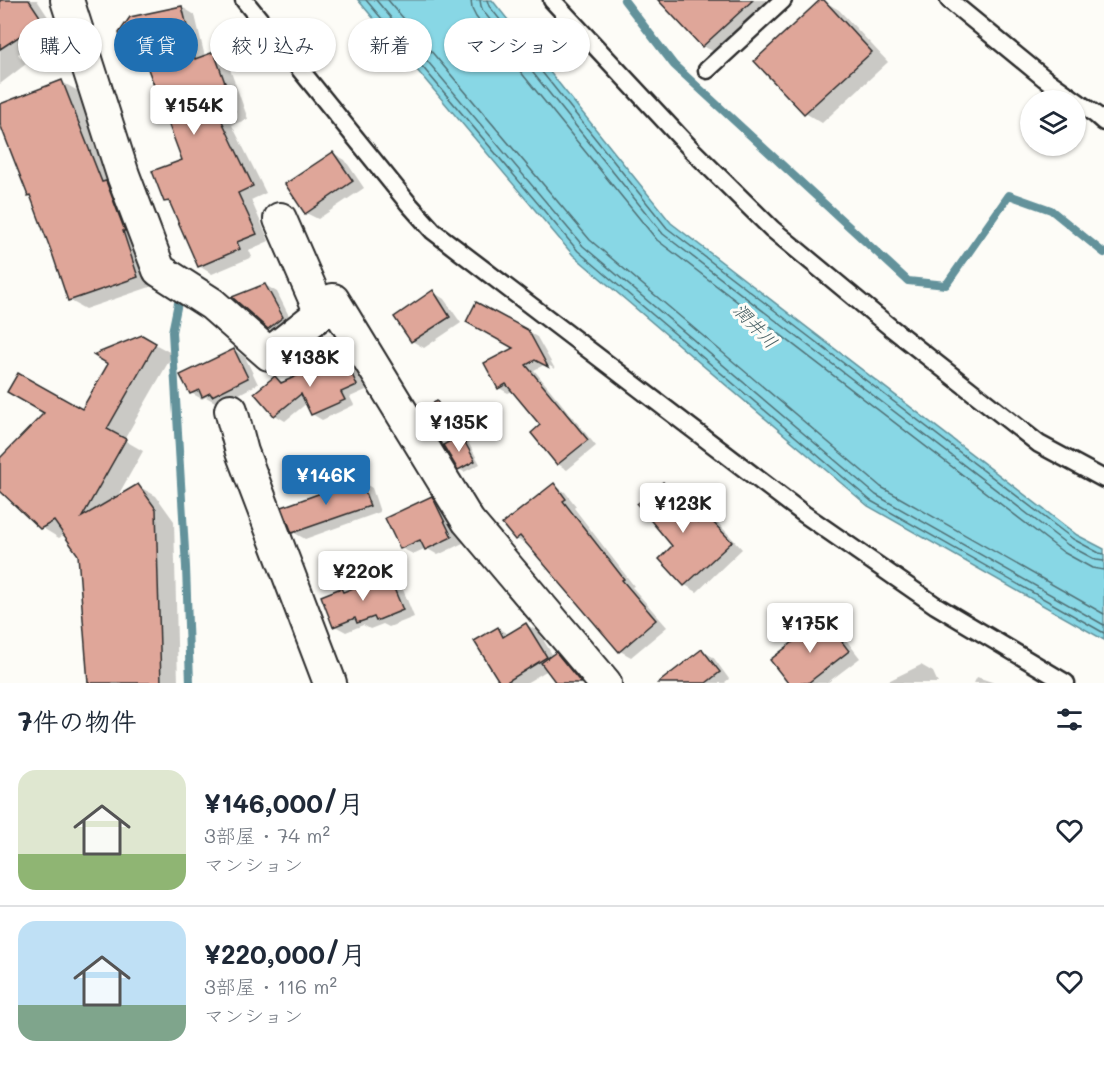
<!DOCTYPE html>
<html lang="ja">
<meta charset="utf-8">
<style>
:root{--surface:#fff;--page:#f2f2f3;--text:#1f2937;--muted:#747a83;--line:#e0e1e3;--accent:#1f6fb2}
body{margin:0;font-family:Mali,"Klee One",sans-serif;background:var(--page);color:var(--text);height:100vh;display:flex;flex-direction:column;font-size:22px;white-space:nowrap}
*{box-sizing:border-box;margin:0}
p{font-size:20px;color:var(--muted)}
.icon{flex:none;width:33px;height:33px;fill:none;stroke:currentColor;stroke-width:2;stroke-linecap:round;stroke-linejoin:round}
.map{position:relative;height:683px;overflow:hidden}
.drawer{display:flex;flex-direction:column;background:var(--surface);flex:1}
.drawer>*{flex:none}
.hud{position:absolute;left:18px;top:18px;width:600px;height:54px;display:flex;gap:12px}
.controls{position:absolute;left:1020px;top:90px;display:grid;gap:12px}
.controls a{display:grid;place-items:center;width:66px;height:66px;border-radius:50%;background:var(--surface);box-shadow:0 2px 4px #0004;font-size:30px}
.price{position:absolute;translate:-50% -51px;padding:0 14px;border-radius:6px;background:#fff;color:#222;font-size:20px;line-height:39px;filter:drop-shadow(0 2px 3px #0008)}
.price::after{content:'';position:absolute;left:50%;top:36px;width:18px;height:14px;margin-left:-9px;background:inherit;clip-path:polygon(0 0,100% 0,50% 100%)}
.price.active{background:var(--accent);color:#fff}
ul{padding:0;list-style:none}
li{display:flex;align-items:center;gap:18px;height:150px;padding:0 18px}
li+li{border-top:2px solid var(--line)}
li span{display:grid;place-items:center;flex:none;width:168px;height:120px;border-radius:18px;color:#555}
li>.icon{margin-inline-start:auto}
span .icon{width:72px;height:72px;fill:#fffc;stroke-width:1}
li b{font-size:26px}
h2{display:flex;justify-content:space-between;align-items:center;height:72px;padding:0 18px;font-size:26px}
.tag{padding:0 21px;border-radius:27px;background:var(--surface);box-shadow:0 2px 4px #0004;font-size:21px;line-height:54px}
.tag.active{background:var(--accent);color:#fff}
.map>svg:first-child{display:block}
</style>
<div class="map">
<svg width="1104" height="683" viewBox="0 0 1104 683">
<rect width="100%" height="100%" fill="#fdfcf7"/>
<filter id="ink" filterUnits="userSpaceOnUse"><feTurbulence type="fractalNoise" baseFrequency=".0167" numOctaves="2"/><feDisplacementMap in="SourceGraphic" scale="12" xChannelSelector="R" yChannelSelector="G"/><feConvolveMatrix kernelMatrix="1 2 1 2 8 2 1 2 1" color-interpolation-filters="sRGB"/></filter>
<g filter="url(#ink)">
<!-- water -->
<path fill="#88d7e5" stroke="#63929b" stroke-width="1.5" d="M358,0h134l179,223 406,312 27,14v91l-236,-134 -295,-251z"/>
<!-- shadow -->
<g fill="#0003">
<path d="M0,0h37l19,29 -38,25 8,10 -26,20z"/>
<path d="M660,0h120l-60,55 -17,-9z"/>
<path d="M822,0l17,10 49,52 -66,61 -17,-10 -49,-52z"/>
<path d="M182,7l13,8 10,42 8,-3 14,7 21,58 -16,6 34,68 -15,7 18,41 -20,9 3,7 -40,17 -13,-8 -26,-60 -8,-5 18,-41 -36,-98 -7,3 -13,-8z"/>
<path d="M62,82l16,9 38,97 22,52 15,46 -68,23 -16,-9 -37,-103 -3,-2 -29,-75v-14z"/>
<path d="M333,153l12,7 19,28 -46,31 -12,-6z"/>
<path d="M265,285l12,7 16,32 -13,10 -12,-6z"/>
<path d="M433,292l11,7 17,24 -37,25 -12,-7 -16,-24z"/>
<path d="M477,304l60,33 18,32 -9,-5 -12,6 62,76 -29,24 -9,-6 -16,-38 -29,-35 -5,2 -9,-5 17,-40z"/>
<path d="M142,337l31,17 -49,86 19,11 -27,48 22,-13 18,10 18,25 4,162h-88l-11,-129 -14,-20 -6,4 -18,-11 -41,-38v-29l83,-49z"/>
<path d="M234,350l11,7 13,27 -34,18 -4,-2 -5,2 -9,-5 -4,2 -11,-6z"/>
<path d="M343,356l10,6 13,28 -16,7 4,8 -32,15 -10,-6 -5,-11 -22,18 -10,-6v-37l10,5z"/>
<path d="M437,403l6,3 12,23 -12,7 -6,-3z"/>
<path d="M461,437l6,3 13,24 -16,8 -5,-3z"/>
<path d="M360,481l12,7 8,24 -75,27 -12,-7z"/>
<path d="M663,484l11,6 27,31 5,-5 12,7 24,26 -45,43 -12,-7 -24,-26 13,-13z"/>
<path d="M554,485l11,7 11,14 -2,2 60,78 -2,1 35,40 -36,30 -11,-6 -91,-107 -1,1 -12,-6z"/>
<path d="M432,498l11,7 20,38 -25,12 -12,-7 -13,6 -12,-6z"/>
<path d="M388,575l12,7 14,35 -25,10 -6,-3 -13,5 -7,-4 -17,7 -11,-6 6,-37 5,3z"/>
<path d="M824,620l12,7 24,31 -33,25h-37l-18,-23z"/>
<path d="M526,625l12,6 15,25 3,-2 11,7 19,22h-28l-10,-13 -22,13h-24l-26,-42 22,-13 11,7z"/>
<path d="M702,651l11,6 16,22 -4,3 1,1h-66z"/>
<path d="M921,665l12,7 5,11h-54z"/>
<path d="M977,677l18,6h-21z"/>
</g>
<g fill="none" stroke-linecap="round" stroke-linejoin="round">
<!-- shore -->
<g stroke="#507075" stroke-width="1.5">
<path d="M366,0l212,251 293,250 233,132"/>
<path d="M376,0l207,246 293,249 228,130"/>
<path d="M388,0l202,240 291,247 223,127"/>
<path d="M471,0l1,9 4,8 181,223 406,312 29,16 12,2"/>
<path d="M480,0l1,6 2,5 180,223 405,311 28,15 8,1"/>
<path d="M487,0l2,6 178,222 406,311 26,14 5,1"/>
</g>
<!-- stream -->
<g stroke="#63929b" stroke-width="8">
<path d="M624,0l50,65 234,216 38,4 63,-90 42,15 53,43"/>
<path d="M179,290l1,3 -8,39 14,235 4,116"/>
</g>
</g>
<!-- building -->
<g fill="#dfa699" stroke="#2b2b2b" stroke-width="1.5">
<path d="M0,0h29l14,21 -43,28z"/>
<path d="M658,0h95l-51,47z"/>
<path d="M820,0h4l48,52 -68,62 -50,-53z"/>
<path d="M182,6l13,53 19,-7 21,59 -15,6 33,69 -15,7 19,41 -20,8 3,7 -42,18 -29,-66 -5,1 -12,-31 30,-11 -40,-107 -16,5 -7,-25 11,-16z"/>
<path d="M62,80l40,102 4,-1 19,50h-2l15,46 -70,24 -15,-45 -23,-61 -2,1 -28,-72v-20z"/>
<path d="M333,152l20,29 -48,33 -20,-30z"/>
<path d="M265,284l18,33 -15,12 -36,-32z"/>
<path d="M433,290l17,27 -39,25 -17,-25z"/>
<path d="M476,302l52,28 20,37 -13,-7 -9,5 62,75 -31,25 -26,-32 9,-8 -34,-41 -8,5 -14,-26 29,-15 -47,-26z"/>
<path d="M142,335l14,8 -49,86 19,10 -44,78 56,-33 18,25 5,174h-73l-10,-128 -24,-34 -14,8 -40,-38v-33l44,-45 -37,-21 11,-19 64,36 26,-45 -15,-9z"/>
<path d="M234,349l14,29 -36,18 -2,-3 -8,4 -3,-7 -9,4 -10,-19z"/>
<path d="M343,355l14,30 -16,7 4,8 -34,15 -10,-21 -27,22 -20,-23 21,-17 6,7z"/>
<path d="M437,401l14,25 -15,8 -15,-25z"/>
<path d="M461,435l14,26 -17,9 -15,-25z"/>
<path d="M360,479l10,27 -78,27 -10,-26z"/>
<path d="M663,482l35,40 8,-7 26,27 -48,44 -25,-27 13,-13 -35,-42z"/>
<path d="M554,483l12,16 -3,2 61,78 -2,1 34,40 -37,32 -99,-116 -5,4 -13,-16z"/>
<path d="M432,496l20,41 -27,13 -5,-10 -20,9 -15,-31z"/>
<path d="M388,574l15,36 -27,11 -2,-4 -17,6 -2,-5 -22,9 -12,-31 20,-8 2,4z"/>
<path d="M824,618l25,33 -41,32h-20l-18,-23z"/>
<path d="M526,623l21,34 -42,26h-5l-26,-42 24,-14 5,10z"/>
<path d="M702,649l18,23 -14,11h-48z"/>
<path d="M556,652l25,31h-25l-15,-20z"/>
</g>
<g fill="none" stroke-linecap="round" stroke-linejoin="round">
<!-- service casing -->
<g stroke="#2b2b2b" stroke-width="21">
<g id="service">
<path d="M244,0l164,203 25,28 371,283 131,91 131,78"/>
<path d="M552,0l140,150 80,79 118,98 149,117 65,35"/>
<path d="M949,0l95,78 52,37 8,7"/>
<path d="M707,70l76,-70"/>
</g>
</g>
<!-- minor casing -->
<g stroke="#2b2b2b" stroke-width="36">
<g id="minor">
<path d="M67,0l56,175 36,95 53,34 57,50 52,-41"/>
<path d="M280,219l41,94 12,-13 135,221 137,162"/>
<path d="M231,410l11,42 88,231"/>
</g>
</g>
<!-- service -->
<use href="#service" stroke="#fdfcf7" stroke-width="16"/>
<!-- minor -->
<use href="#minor" stroke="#fdfcf7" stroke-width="32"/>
</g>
</g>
<g text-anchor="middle" stroke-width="6" stroke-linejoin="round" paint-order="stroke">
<!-- water labels -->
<g font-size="18" font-style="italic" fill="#475f63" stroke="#fdfcf7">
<text transform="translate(755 326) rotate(46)" y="6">潤井川</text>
</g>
</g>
</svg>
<div class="controls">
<a><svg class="icon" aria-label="layers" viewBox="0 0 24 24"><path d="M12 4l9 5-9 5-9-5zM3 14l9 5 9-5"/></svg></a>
</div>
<b class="price" style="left:194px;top:136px">¥154K</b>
<b class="price" style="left:310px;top:388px">¥138K</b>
<b class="price" style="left:459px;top:453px">¥135K</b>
<b class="price active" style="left:326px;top:506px">¥146K</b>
<b class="price" style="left:683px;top:534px">¥123K</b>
<b class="price" style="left:363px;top:602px">¥220K</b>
<b class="price" style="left:810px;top:654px">¥175K</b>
<div class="hud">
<a class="tag">購入</a>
<a class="tag active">賃貸</a>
<a class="tag">絞り込み</a>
<a class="tag">新着</a>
<a class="tag">マンション</a>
</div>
</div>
<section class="drawer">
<h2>7件の物件<svg class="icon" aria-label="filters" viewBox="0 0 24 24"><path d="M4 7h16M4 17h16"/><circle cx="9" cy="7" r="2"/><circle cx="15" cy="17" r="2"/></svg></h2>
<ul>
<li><span style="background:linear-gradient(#dfe7d0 70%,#8fb573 0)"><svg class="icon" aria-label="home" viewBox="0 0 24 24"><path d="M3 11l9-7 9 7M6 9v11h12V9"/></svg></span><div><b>¥146,000/月</b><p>3部屋 · 74 m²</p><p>マンション</p></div><svg class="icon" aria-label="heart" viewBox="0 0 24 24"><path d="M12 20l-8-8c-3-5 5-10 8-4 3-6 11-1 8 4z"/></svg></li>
<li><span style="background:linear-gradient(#bfe0f5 70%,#7fa58c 0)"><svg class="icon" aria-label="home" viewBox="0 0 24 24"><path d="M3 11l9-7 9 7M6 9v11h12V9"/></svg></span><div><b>¥220,000/月</b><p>3部屋 · 116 m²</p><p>マンション</p></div><svg class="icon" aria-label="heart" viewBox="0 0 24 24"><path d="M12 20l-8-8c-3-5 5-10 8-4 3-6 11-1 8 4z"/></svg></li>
</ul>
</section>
